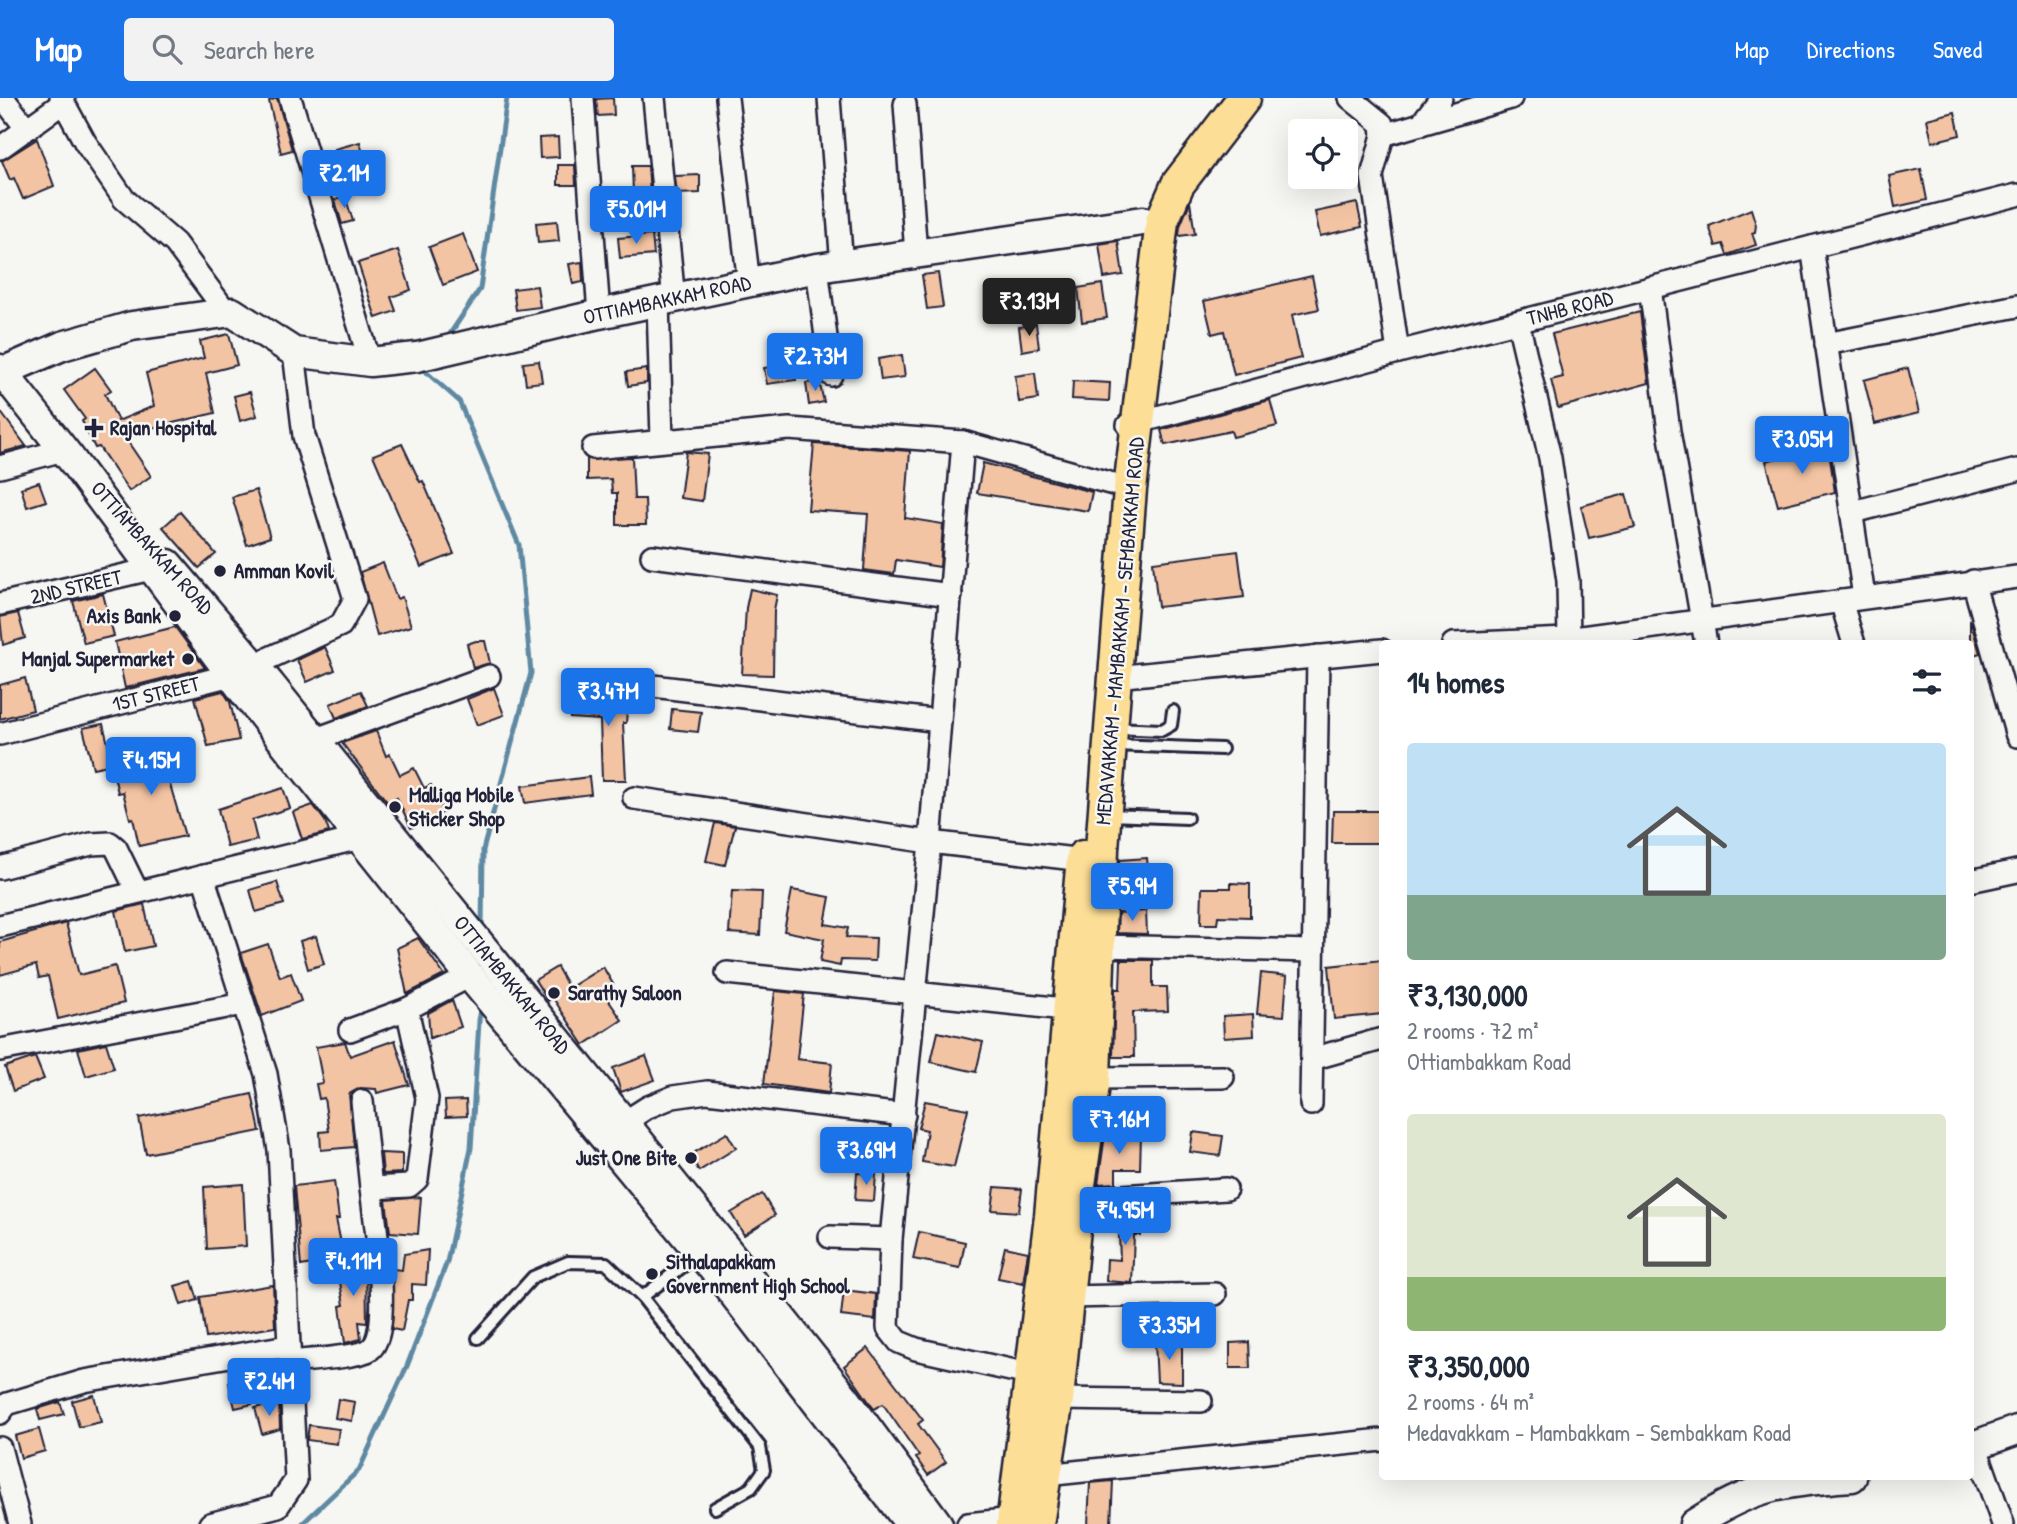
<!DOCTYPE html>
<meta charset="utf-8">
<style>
:root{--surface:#fff;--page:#f2f2f3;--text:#1f2937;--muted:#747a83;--accent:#1a73e8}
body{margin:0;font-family:"Patrick Hand",sans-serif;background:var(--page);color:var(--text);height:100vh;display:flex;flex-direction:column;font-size:26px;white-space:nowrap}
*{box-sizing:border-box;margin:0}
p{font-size:23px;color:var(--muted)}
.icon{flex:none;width:38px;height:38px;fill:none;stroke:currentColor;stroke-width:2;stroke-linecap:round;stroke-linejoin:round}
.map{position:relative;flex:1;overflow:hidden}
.drawer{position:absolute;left:1379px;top:542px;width:595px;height:840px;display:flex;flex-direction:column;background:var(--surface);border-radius:7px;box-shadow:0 7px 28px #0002}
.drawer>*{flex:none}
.fabs{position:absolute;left:1288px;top:21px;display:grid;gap:14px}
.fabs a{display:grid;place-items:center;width:70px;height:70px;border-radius:7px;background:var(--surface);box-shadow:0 7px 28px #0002;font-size:35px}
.price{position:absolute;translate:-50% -60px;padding:0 16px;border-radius:7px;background:var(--accent);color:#fff;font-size:23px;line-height:46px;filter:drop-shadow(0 2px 4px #0008)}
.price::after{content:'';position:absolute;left:50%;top:42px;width:21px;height:16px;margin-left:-10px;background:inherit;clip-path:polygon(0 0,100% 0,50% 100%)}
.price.active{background:#222;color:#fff}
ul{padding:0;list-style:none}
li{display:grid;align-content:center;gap:14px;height:371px;padding:0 28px}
li span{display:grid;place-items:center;height:217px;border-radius:7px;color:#555}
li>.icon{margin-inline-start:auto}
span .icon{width:126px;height:126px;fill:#fffc;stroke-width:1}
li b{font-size:30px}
h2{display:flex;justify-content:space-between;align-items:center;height:84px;padding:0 28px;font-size:30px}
header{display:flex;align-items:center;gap:42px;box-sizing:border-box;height:98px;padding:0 35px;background:var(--accent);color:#fff}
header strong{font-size:33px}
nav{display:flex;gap:38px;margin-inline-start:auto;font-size:24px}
.search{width:490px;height:63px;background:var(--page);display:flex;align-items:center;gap:18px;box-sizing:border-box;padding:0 24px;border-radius:7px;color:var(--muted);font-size:26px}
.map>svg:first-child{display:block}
</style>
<header>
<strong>Map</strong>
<div class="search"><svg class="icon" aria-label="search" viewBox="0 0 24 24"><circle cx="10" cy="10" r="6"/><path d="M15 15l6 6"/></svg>Search here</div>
<nav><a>Map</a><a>Directions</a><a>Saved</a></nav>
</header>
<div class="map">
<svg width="2017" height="1426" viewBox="0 0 2017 1426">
<rect width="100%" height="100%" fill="#f6f6f2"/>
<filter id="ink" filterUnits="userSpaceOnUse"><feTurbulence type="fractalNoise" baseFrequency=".0143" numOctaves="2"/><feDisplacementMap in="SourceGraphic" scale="14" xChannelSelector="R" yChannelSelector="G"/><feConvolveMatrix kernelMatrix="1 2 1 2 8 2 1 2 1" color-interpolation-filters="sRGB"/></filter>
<g filter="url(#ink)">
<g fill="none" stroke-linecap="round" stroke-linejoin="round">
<!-- stream -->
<g stroke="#5e89a2" stroke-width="5">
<path d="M446,242l34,-51 27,-191"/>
<path d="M428,267l-3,6 34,30 60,144 12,128 -48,177 -1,79"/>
<path d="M302,1426l57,-54 48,-104 40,-104 24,-114 9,-142"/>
</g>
</g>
<!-- building -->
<g fill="#f3c4a3" stroke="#22223b" stroke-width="2">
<path d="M277,0l15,52 -11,3 -12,-52z"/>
<path d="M613,0l1,17 -16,1 -2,-17z"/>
<path d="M1955,14l5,23 -28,7 -5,-23z"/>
<path d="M558,39l1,20 -19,1 -1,-20z"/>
<path d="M37,41l17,47 -31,13 -9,-21 -4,2 -8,-19z"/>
<path d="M360,44l6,22 -25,7 -6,-22z"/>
<path d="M558,67h17l1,20h-18z"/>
<path d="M632,68h16l2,27h-17z"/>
<path d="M1921,71l6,31 -32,7 -6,-31z"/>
<path d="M700,77v18l-23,1 -2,-18z"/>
<path d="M620,97l1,20 -16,1 -2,-19z"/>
<path d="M345,98l8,25 -11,3 -7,-24z"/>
<path d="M1190,104l5,32 -16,2 1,-10z"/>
<path d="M1357,105l5,24 -42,9 -5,-24z"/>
<path d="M1751,111l5,16 -1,7 -3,1 4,12 -29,10 -4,-11 -7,2 -7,-20z"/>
<path d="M557,123l2,20 -21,2 -2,-20z"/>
<path d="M463,136l14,38 -34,13 -14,-38z"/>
<path d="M652,137l2,20 -34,3 -2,-20z"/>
<path d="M1118,143l5,34 -19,3 -5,-34z"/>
<path d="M398,152l13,40 -20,7 5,14 -20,7 -18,-55z"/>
<path d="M582,164l1,20 -10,2 -4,-20z"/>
<path d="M938,175l5,34 -16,2 -5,-34z"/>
<path d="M1312,178l7,33 -27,6 9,43 -67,17 -10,-44 -12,3 -8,-33z"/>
<path d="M1102,186l5,34 -25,4 -4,-34z"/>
<path d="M537,188l3,21 -24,3 -3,-21z"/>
<path d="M1640,214l9,71 -91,25 -7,-28 12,-3 -11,-43z"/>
<path d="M1036,226l3,24 -17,3 -3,-24z"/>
<path d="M229,236l8,31 -31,8 9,40 -63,15 -26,11 25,37 -22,15 -30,-44 -4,1 -13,-27 3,-2 -21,-29 31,-22 16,22 -6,4 13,27 36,-15 -8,-33 58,-15 -4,-17z"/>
<path d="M902,257l3,22 -24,3 -3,-21z"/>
<path d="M539,263l3,21 -16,2 -3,-21z"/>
<path d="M793,265l3,17 -29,4 -3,-16z"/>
<path d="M1908,270l11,45 -44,11 -11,-44z"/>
<path d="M647,271v14l-19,3 -2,-14z"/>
<path d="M1035,275l3,26 -19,3 -4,-26z"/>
<path d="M819,283l5,21 -15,3 -3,-22z"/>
<path d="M1073,283l37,2 -1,18 -37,-2z"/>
<path d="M250,294l7,24 -17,5 -6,-25z"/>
<path d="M1270,302l7,26 -44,11 -2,-6 -66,14 -4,-15z"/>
<path d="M0,313l26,35 -26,7z"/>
<path d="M402,346l18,38 3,-1 31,73 -33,13 -48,-112z"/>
<path d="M814,346l96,7 -5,67 38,6 -3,43 -44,-7 -2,14 -30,-4 4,-56 -60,-4z"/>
<path d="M1828,347l7,47 -57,14 -12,-45z"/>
<path d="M686,354l22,2 -6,47 -22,-3z"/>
<path d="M632,359l2,42h11l1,26h-29v-32h-5l-1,-14 -24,1v-21z"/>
<path d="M983,365l109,29 -4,19 -111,-18z"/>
<path d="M39,384l7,19 -19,6 -6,-19z"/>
<path d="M256,392l14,47 -23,8 -15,-48z"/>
<path d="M1626,396l9,33 -46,11 -8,-32z"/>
<path d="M180,414l36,42 -17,14 -36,-41z"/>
<path d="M1238,453l6,46 -86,10 -5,-45z"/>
<path d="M383,465l14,36 5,-2 9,29 -34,10 -17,-64z"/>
<path d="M750,491l27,6 -3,15 -1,65 -31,-1 4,-66z"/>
<path d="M103,496l11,42 -30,7 -11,-42z"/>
<path d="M18,515l7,25 -22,7 -3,-28z"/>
<path d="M1970,522l10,33 -10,3z"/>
<path d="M175,529l30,41 -80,20 -10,-46z"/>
<path d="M476,543h9l5,22 -17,5 -6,-24z"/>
<path d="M325,549l10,23 -28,12 -10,-22z"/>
<path d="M25,580l8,32 -33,9v-34z"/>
<path d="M605,586l24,1 -3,38h-3l3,57h-24l-2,-60 -30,-2 1,-18 33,2z"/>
<path d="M494,590l10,27 -27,10 -10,-26z"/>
<path d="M223,593l7,11 9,38 -31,6 -13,-48z"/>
<path d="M361,593l7,15 -32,12 -6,-14z"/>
<path d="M672,611l29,3 -3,20 -28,-3z"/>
<path d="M103,626l10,40 -20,4 -10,-40z"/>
<path d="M376,633l10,25 4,-2 10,21 14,-7 10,20 7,-3 13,27 -33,16 -14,-30 -9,5 -46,-60z"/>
<path d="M176,654l6,26 -13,3 16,55 -46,10 -6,-28 -3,1 -7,-27 -5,1 -6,-26z"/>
<path d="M589,679l2,17 -66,9 -3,-17z"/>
<path d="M283,690l7,20 -38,12 5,20 -30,7 -9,-38z"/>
<path d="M313,707l12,16 4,11 -27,7 -9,-27z"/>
<path d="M1333,713h49v32h-50z"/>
<path d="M715,725l20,3 -10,39 -19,-4z"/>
<path d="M1147,760l2,25 -30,3 1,-26z"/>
<path d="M277,784l7,22 -28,8 -6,-22z"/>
<path d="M1231,785l19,1v33l-32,-1 -1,8h-16l1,-36h29z"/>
<path d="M792,792l38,7 -5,27 23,4 -2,9 30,1 -1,23 -34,-1 -1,6 -20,-4 4,-23 -40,-8z"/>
<path d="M732,793l30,1 -2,43 -31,-2z"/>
<path d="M144,806l9,42 -28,6 -9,-41z"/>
<path d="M1146,813l1,23 -30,-1 1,-20z"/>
<path d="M66,825l13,52 36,-9 9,37 -66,16 -10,-43 -9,2 -3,-13 -36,10v-33z"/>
<path d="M316,838l8,28 -16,5 -8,-28z"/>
<path d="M418,840l26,37 -37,19 -10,-46z"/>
<path d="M268,846l12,33 11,-4 10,28 -39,15 -21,-63z"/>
<path d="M1121,862h32v27h14l1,24 -35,1 1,45h-21l2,-68h5z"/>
<path d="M1382,862v54l-48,5 -5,-53z"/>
<path d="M557,869l12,21 34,-21 10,17 -11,7 20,29 -38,25 -31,-47 -5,3 -13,-21z"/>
<path d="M1261,875l26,3 -3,40 -27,-2z"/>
<path d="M775,893l29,3 -7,65 35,4 -3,30 -65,-9z"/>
<path d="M452,902l9,27 -31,11 -2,-25z"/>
<path d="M1253,916l1,22 -30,2 -1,-22z"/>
<path d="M938,934l45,10 -7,30 -45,-10z"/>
<path d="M395,942l14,45 -32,8 -1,-4 -16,-1 -11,6 5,53 -33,3 -1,-18 9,-1 -5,-33 -5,1 -3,-15 7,-1 -7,-36 29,-5 5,14z"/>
<path d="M106,945l8,25 -28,8 -8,-27z"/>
<path d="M646,958l9,24 -34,12 -8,-24z"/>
<path d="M35,959l9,22 -31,12 -8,-24z"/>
<path d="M252,996l8,37 -114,23 -7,-36z"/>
<path d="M466,1002l1,16 -21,1 -1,-16z"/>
<path d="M925,1003l43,8 -14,58 -32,-5 5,-32 -9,-2z"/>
<path d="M1193,1034l30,4 -3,20 -30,-4z"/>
<path d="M727,1035l9,15 -37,23 -9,-16z"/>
<path d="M1105,1037h36l-1,34h-24v14l-18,1z"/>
<path d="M381,1055l21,1v19l-19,1z"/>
<path d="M857,1075l19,1 -2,27 -19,-1z"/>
<path d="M334,1083l5,38h-3l8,39 -43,8 -7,-80z"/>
<path d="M243,1086l3,62 -39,3 -3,-62z"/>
<path d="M995,1089l27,2 -3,23 -27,-2z"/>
<path d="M762,1096l13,21 -31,20 -13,-22z"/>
<path d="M421,1099l-3,37 -28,-2 -4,-32z"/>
<path d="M1139,1110l1,27h-6l-2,48 -26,-2 1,-22 13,1 -2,-51z"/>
<path d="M919,1134l46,10 -5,26 -47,-9z"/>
<path d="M1005,1149l23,5 -5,31 -25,-5z"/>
<path d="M428,1152l-2,35 -14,-1v16h-4l-6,31 -10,-2 1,-60 9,1 2,-16z"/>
<path d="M366,1162l1,63 -8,-1 2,17 -16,4 -5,-37 4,-1 -7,-40z"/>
<path d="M192,1183l6,19 -17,5 -6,-19z"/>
<path d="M273,1187l2,42 -69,11 -6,-41z"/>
<path d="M844,1192l32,4 -1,26 -34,-4z"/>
<path d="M1155,1244l27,1v40l-25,-1z"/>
<path d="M1249,1244l1,26h-20v-25z"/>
<path d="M868,1250l55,72 -5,4 28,38 -18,13 -12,-17 3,-2 -36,-52 -9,5 -30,-43z"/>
<path d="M247,1281l6,25 -18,4 -6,-25z"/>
<path d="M94,1297l7,27 -22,5 -7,-26z"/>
<path d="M338,1301l17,3 -3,19 -17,-3z"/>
<path d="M60,1304l4,12 -24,6 -3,-11z"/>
<path d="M279,1304l1,27 -18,5 -7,-26z"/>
<path d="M309,1327l30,4 -2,15 -30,-4z"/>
<path d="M39,1331l6,22 -24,7 -6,-22z"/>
<path d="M1113,1383l-2,43h-23l2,-41z"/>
</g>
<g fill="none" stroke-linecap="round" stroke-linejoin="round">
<!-- lane casing -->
<g stroke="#22223b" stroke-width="16">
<g id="lane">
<path d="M1113,630l49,2 9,-5 2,-14"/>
<path d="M1113,647l109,4"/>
<path d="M1109,717l78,3"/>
<path d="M642,1199l118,150 4,23 -13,18 -36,20"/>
<path d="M478,1240l55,-61 35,-15 38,1 36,34 56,-42"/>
</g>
</g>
<!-- street casing -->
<g stroke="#22223b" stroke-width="26">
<g id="street">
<path d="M3,0l24,31"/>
<path d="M61,0l24,44 39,57 51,44 52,70"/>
<path d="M290,0l80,264"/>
<path d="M583,0l16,216"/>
<path d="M654,0l20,202"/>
<path d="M727,0l22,186"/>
<path d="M829,0l13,168"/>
<path d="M1350,0l32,26 1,11 -11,41 26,176"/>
<path d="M905,6l11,150"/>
<path d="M1421,26l20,-26"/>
<path d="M1383,37l128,-37"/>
<path d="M0,50l64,-46"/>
<path d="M1812,149l52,350"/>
<path d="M817,170l14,107"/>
<path d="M1650,190l19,143 37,213"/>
<path d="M658,203l4,139"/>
<path d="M1518,224l32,136 18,123 1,63"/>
<path d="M1826,246l191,-38"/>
<path d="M1128,327l270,-73 619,-157"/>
<path d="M963,344l-33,400 -39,397 -3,89 11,14 17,7 117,26"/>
<path d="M593,350l196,-19 174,13 150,42"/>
<path d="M0,369l63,-17"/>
<path d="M1853,414l164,-42"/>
<path d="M652,458l299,39"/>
<path d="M1973,483l44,155"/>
<path d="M1841,503l13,43"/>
<path d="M0,506l151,-35"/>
<path d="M1453,546l114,-5 450,-62"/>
<path d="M254,567l87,-40 14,-26 -51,-163 -10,-84"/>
<path d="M1115,579l267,-27"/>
<path d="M645,587l295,36"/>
<path d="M0,636l231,-59"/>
<path d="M313,642l176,-64"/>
<path d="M634,700l296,44 153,18"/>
<path d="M0,770l91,-24 19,-1 6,5 21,43"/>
<path d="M203,778l63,198 13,76 17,330 -18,26 -68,18"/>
<path d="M1970,783l47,-10"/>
<path d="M0,828l360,-88 9,-8"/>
<path d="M1100,848l212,5"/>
<path d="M727,875l356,38"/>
<path d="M350,932l57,-21 63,-33"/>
<path d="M0,952l243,-46"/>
<path d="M1312,961l70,-20"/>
<path d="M1094,980l129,-1"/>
<path d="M362,1003l9,87"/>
<path d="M1311,1006l7,-448"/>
<path d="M623,1025l25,-16 25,-10 34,-5 197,23"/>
<path d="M1077,1101l149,-10"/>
<path d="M830,1139l61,2"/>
<path d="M1066,1199l149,-3"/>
<path d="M290,1264c16,-2 68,-5 79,-12 25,-15 5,-134 2,-162l38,-2 8,-7 10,-81 -20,-89"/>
<path d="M1057,1301l144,2"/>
<path d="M0,1315l7,-9 77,-23 204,-35"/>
<path d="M1975,1347l28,79"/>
<path d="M0,1350l20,76"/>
<path d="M1045,1377l337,-35"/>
<path d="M968,1426l45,-5"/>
</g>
</g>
<!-- secondary casing -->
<g stroke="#22223b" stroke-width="33">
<g id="secondary">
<path d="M0,271l71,90 175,236 224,281 258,311 182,237"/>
<path d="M2,274l60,-26 70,-20 100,-14 62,40 76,10 47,-5 182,-43 218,-46 326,-47"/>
<path d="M168,466l102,120 462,572 114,143 92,125"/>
<path d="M1970,1349l47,-17"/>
<path d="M1694,1426c61,-40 88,-41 158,-47"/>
</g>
</g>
<!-- primary casing -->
<g stroke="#22223b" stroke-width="37">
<g id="primary">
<path d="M1013,1426l38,-308 32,-359"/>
<path d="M1037,1426l20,-125 20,-200 17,-121 8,-229 13,-172 15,-188 32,-268 16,-37 66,-86"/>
</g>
</g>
<!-- lane -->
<use href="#lane" stroke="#f6f6f2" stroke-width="10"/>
<!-- street -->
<use href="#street" stroke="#f6f6f2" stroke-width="21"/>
<!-- secondary -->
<use href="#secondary" stroke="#f6f6f2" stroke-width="28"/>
<!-- primary -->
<use href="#primary" stroke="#fcde96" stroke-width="32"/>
</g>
</g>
<!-- markers -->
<g fill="#22223b" stroke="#f6f6f2" stroke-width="2.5">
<path d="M90.5 319.5h7v7h7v7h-7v7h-7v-7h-7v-7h7z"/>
<circle cx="220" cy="473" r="7"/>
<circle cx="175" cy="518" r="7"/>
<circle cx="188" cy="561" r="7"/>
<circle cx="395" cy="709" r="7"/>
<circle cx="554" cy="895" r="7"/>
<circle cx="691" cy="1060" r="7"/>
<circle cx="652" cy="1176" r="7"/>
</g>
<g text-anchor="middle" stroke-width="5" stroke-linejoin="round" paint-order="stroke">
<!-- street labels -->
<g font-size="21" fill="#22223b" stroke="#f6f6f2">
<text transform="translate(667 202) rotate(-12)" y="7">OTTIAMBAKKAM ROAD</text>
<text transform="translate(1570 210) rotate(-14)" y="7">TNHB ROAD</text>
<text transform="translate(152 450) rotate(48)" y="7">OTTIAMBAKKAM ROAD</text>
<text transform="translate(76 489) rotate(-13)" y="7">2ND STREET</text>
<text transform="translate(1120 533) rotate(-85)" y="7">MEDAVAKKAM - MAMBAKKAM - SEMBAKKAM ROAD</text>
<text transform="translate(156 596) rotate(-14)" y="7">1ST STREET</text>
<text transform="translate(512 887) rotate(51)" y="7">OTTIAMBAKKAM ROAD</text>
</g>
<!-- poi labels -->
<g font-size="21" font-weight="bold" fill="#22223b" stroke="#f6f6f2" text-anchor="start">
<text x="110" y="337">Rajan Hospital</text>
<text x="234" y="480">Amman Kovil</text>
<text x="161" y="525" text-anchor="end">Axis Bank</text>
<text x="174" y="568" text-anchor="end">Manjal Supermarket</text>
<text x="409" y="704">Malliga Mobile<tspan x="409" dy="24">Sticker Shop</tspan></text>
<text x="568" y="902">Sarathy Saloon</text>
<text x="677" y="1067" text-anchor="end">Just One Bite</text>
<text x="666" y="1171">Sithalapakkam<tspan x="666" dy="24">Government High School</tspan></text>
</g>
</g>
</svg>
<div class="fabs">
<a><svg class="icon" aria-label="locate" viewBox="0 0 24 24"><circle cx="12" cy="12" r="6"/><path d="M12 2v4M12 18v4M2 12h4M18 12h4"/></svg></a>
</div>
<b class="price" style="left:344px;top:112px">₹2.1M</b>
<b class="price" style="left:636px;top:148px">₹5.01M</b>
<b class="price active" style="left:1029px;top:240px">₹3.13M</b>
<b class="price" style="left:815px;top:295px">₹2.73M</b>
<b class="price" style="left:1802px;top:378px">₹3.05M</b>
<b class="price" style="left:608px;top:630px">₹3.47M</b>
<b class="price" style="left:151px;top:699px">₹4.15M</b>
<b class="price" style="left:1132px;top:825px">₹5.9M</b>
<b class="price" style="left:1119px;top:1058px">₹7.16M</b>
<b class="price" style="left:866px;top:1089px">₹3.69M</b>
<b class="price" style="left:1125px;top:1149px">₹4.95M</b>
<b class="price" style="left:353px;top:1200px">₹4.11M</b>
<b class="price" style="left:1169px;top:1264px">₹3.35M</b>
<b class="price" style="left:269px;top:1320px">₹2.4M</b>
<section class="drawer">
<h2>14 homes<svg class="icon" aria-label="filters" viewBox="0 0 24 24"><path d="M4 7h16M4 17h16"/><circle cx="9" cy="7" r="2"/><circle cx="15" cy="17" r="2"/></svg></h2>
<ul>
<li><span style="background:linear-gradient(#bfe0f5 70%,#7fa58c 0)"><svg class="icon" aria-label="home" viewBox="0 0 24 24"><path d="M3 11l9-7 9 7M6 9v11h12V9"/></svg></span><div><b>₹3,130,000</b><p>2 rooms · 72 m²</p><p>Ottiambakkam Road</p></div></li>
<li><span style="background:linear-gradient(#dfe7d0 75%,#8fb573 0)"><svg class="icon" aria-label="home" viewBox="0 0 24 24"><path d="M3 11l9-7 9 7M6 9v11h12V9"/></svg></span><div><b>₹3,350,000</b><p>2 rooms · 64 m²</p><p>Medavakkam - Mambakkam - Sembakkam Road</p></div></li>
</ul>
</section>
</div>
